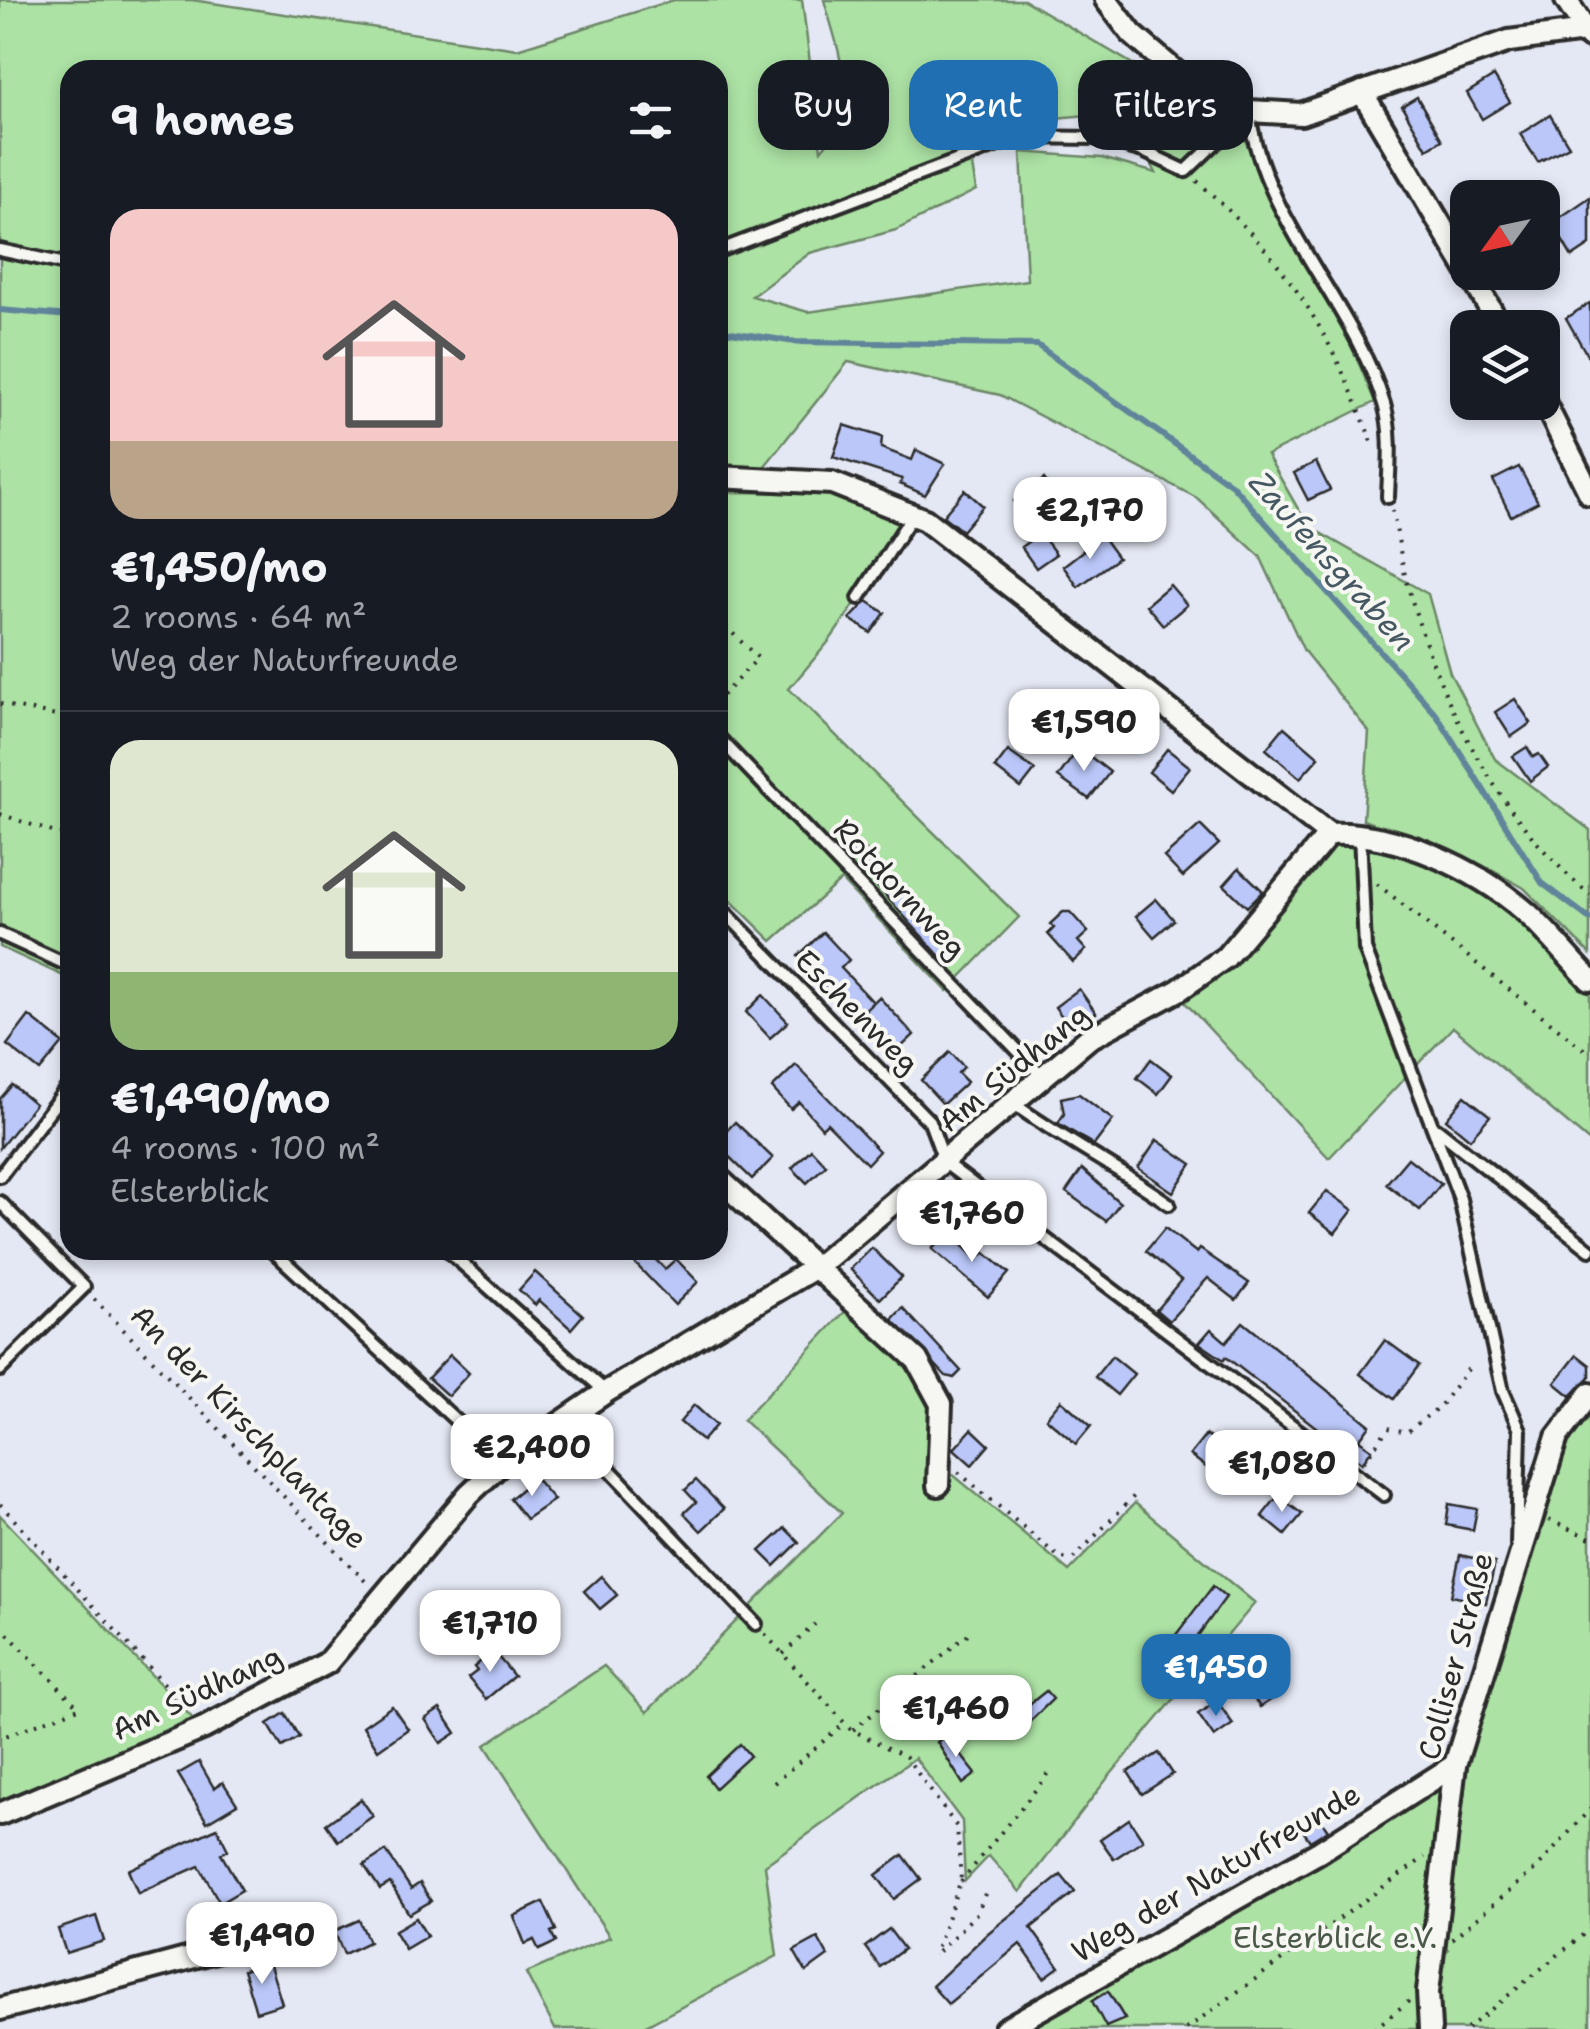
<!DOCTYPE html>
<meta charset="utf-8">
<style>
:root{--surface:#171b24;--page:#20242c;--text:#f1f3f6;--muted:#9ea1a6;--line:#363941;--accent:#1f6fb2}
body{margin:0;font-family:"Shantell Sans",sans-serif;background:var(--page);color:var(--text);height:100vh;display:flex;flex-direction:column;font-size:38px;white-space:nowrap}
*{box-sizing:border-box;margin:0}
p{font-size:32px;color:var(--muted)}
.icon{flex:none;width:55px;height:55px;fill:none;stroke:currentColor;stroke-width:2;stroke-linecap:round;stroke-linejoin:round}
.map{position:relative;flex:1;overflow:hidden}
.details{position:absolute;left:60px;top:60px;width:668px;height:1200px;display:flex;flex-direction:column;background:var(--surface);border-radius:30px;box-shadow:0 5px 15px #0003}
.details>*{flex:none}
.top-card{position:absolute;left:758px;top:60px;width:682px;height:90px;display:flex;gap:20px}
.needle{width:65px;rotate:237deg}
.fabs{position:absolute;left:1450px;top:180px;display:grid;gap:20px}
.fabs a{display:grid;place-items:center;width:110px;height:110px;border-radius:20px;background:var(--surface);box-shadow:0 5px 15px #0003;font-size:50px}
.price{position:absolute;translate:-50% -85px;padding:0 22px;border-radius:20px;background:#fff;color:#222;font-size:32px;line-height:65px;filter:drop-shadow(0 2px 5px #0008)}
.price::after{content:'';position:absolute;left:50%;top:60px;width:30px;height:22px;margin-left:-15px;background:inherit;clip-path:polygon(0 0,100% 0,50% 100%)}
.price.on{background:var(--accent);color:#fff}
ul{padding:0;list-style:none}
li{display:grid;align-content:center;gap:20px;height:530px;padding:0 50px}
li+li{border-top:2px solid var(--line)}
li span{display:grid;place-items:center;height:310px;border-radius:30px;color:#555}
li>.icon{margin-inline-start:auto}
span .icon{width:180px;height:180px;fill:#fffc;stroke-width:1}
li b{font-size:42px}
h2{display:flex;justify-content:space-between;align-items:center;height:120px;padding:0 50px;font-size:42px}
.tag{padding:0 35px;border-radius:30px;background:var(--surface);box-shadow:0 5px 15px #0003;font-size:35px;line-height:90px}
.tag.on{background:var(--accent);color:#fff}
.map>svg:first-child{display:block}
</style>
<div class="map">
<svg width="1590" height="2029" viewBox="0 0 1590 2029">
<rect width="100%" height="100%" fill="#e4e8f4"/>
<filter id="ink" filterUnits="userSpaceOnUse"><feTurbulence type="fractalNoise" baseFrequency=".01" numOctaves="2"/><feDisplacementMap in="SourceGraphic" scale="20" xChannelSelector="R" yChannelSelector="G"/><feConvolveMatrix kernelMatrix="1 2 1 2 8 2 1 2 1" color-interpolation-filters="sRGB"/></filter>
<g filter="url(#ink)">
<!-- green -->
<g fill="#ace2a4" stroke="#6c8668" stroke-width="2.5" fill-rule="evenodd">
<path d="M0,0h192l325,49 157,-49h128l19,150c41,-43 17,-100 3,-150h200l215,127 57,124 51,84 28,67 -108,53 41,71 120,68 22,79 45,86 95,71v124l-66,-66 -42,-23 -119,-45 6,-88 -65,-81 -44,-95 -63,-58 -197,-103 -152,-33 -88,110 -42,-4v-398h-648v909l-70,-32zM1088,115l50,22 18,36 -54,-15 -81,-6 6,128 -219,32 -56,-16 58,-43 86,-23 80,-40 -8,-50 41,-18z"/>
<path d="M718,492l119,1 73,31 -80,116 -41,49 230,228 -72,74 -106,-111 -69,61 -54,-53z"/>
<path d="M1336,841c22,4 47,5 69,13 75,24 132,82 185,138v150l-137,-115 -124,131 -148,-160z"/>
<path d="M852,1304l67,71 12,28 -1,76 15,-11 124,103 66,-68 120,100 -149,177 -86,112 -31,-36 -24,25 -3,-60 -47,-63 -150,107 12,91 -137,73h-85l-29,-56 84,-36 -125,-192 119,-79 43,46 195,-199 -99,-93z"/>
<path d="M1590,1404v625h-153v-70l11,-9 -7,-10 26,-186 73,-239 35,-90z"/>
<path d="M0,1515l197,208 -197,82z"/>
<path d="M1437,1784l7,6 -19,239h-432z"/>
</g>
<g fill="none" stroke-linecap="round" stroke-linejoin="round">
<!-- stream -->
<g stroke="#60849a" stroke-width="6">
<path d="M0,310l70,6"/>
<path d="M718,330l77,12 242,3 195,140 204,229 106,169 48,36"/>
</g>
</g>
<!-- building -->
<g fill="#bac7f8" stroke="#2b2b2b" stroke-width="2.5">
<path d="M1494,76l16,26 -28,17 -15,-26z"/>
<path d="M1417,97l25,43 -15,9 -25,-43z"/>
<path d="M1550,115l19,31 -31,16 -18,-28z"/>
<path d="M1590,197v48l-18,12 -20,-34z"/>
<path d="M1590,303v57l-24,-42z"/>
<path d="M844,425l38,12 -1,11 31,12 4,-10 29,14 -20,31 -25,-11 2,-5 -69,-22z"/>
<path d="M1316,462l14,28 -22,10 -14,-27z"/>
<path d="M1519,467l19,35 -27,14 -18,-36z"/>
<path d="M1044,479l14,19 -30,22 -14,-19z"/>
<path d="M965,490l18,16 -21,25 -19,-15z"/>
<path d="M1040,533l16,21 -20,14 -15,-21z"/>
<path d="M1102,536l16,22 -40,29 -15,-21z"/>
<path d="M1170,585l17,20 -24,20 -17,-20z"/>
<path d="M867,601l18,12 -14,20 -21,-14z"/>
<path d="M1515,699l16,24 -20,14 -16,-25z"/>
<path d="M1284,727l35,30 -19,21 -34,-29z"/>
<path d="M1527,747l6,10 6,-3 9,13 -18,14 -17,-25z"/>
<path d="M1079,748l31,24 -21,27 -31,-22z"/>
<path d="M1167,749l23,18 -19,23 -22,-18z"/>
<path d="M1008,751l27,19 -14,18 -26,-20z"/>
<path d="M1200,825l19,19 -36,33 -19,-20z"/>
<path d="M860,844l98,110 -11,10 -98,-109z"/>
<path d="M1239,868l24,23 -16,16 -23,-22z"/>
<path d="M1156,899l18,21 -20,17 -18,-21z"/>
<path d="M1063,912h7l18,20 -10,9 8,9 -13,12 -25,-28 6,-6 -4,-4z"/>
<path d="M823,932l26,28 -8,8 32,34 -20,19 -55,-65z"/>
<path d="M1079,989l17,24 -24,17 -17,-23z"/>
<path d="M763,995l25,27 -18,16 -24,-26z"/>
<path d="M879,997l35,38 -15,14 -35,-38z"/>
<path d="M29,1016l34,27 -23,28 -33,-26z"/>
<path d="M950,1052l14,15 -6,6 9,9 -24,22 -22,-24z"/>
<path d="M1151,1059l21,16 -14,19 -21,-16z"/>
<path d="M796,1065l83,86 -12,13 -40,-41 -5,5 -23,-26 -8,7 -19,-21z"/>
<path d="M12,1085l23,19 -35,44v-49z"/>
<path d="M1079,1094l34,26 -19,25 -36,-22 6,-9 -3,-16z"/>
<path d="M1465,1096l25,20 -20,23 -24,-20z"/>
<path d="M735,1122l38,36 -21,21 -34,-33v-6z"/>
<path d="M1157,1140l35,24 -19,28 -35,-24z"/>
<path d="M811,1149l15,16 -19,18 -15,-15z"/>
<path d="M1408,1158l33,26 -21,26 -34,-26z"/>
<path d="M1082,1169l38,34 -14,18 -40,-29z"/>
<path d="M1327,1191l26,19 -18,23 -26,-20z"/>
<path d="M1165,1228l32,25 3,-4 49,34 -13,17 -28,-22 -39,43 -13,-11 25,-30 -35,-29z"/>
<path d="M949,1232l28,28 7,-8 25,21 -21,24 -56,-48z"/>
<path d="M872,1248l30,29 -22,22 -30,-30z"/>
<path d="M640,1250h6l19,19 11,-10 22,23 -23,23 -44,-46z"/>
<path d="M535,1272l48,43 -12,14 -32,-29 -4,5 -16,-15z"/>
<path d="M903,1308l58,63 -7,7 -8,-2 -54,-57z"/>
<path d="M1243,1322l127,103 -11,15 13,9 -10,14 -136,-106 -2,3 -25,-17 12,-14 15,13z"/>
<path d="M1385,1340l34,25 -25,34 -34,-25z"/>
<path d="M450,1355l19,18 -21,23 -20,-18z"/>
<path d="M1577,1355l13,10v12l-19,19 -16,-13z"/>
<path d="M1112,1356l22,18 -17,21 -22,-18z"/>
<path d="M1061,1400l30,26 -15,18 -30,-26z"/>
<path d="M694,1405l22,20 -14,16 -22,-19z"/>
<path d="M972,1429l17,16 -17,20 -18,-16z"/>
<path d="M1206,1435l19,15 -15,20 -20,-15z"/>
<path d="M535,1478l19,22 -28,19 -16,-20z"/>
<path d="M696,1480l28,29 -23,22 -17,-18 12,-11 -11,-12z"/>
<path d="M1278,1496l24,18 -17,21 -23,-19z"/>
<path d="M1449,1504l28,5 -4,21 -27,-5z"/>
<path d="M785,1528l14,14 -24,24 -15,-15z"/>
<path d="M1460,1555l35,8 -9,40 -35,-7z"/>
<path d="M601,1576l16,19 -17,14 -16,-18z"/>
<path d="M1213,1586l13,11 -37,51 -14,-12z"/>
<path d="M493,1651l21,25 -28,23 -18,-21 9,-7 -3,-4z"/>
<path d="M1266,1674l14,20 -20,13 -14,-20z"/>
<path d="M1046,1691l7,8 -36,35 -10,-12z"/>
<path d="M1217,1701l16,23 -19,13 -16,-23z"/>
<path d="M392,1706l16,23 -30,21 -15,-24z"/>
<path d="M440,1709l16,24 -15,10 -16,-24z"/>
<path d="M285,1713l14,24 -17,10 -14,-23z"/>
<path d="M946,1736l30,38 -13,10 -26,-42z"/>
<path d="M740,1744l10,12 -35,32 -9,-12z"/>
<path d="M1159,1753l14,21 -31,20 -14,-22z"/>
<path d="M199,1762l15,26 9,-6 14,22 -30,18 -29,-48z"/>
<path d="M361,1799l12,17 -35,25 -12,-17z"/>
<path d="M1314,1810l14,20 -18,11 -13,-19z"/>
<path d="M1129,1819l14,21 -29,19 -14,-20z"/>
<path d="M217,1828l11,22 -7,4 21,36 -22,13 -21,-37 -61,27 -10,-23z"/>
<path d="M386,1851l25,38 9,-6 11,18 -22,13 -19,-31 -10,6 -16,-24z"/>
<path d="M903,1855l18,24 -27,20 -18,-24z"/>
<path d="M1061,1875l14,17 -44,36 28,39 -15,11 -24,-34 -72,60 -16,-18 56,-53z"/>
<path d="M543,1902l13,28 -5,2 5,10 -17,8 -5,-10 -9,4 -11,-28z"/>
<path d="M96,1916l8,25 -38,12 -8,-24z"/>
<path d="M416,1918l11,18 -22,13 -11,-18z"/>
<path d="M359,1920l10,22 -25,12 -10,-23z"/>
<path d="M889,1929l15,20 -24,18 -15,-20z"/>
<path d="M818,1938l10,18 -22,16 -12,-21z"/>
<path d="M269,1962l13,42 -26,8 -13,-42z"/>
<path d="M1108,1991l17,28 -19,8 -14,-26z"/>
</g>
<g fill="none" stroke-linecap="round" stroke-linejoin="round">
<!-- service casing -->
<g stroke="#2b2b2b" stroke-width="18">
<g id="service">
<path d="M1249,111c13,108 104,191 135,293 9,29 5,63 4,93"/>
<path d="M0,250l70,15"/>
<path d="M718,251l301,-114 78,1 46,13 43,20 62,-59"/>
<path d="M859,598l53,-82"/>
<path d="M718,737l326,341"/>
<path d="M1360,833l5,116 95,250 43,192 17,39 -3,114"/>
<path d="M718,905l212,217 15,41 439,332"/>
<path d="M0,934l70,32"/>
<path d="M1014,1104c51,37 105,64 155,100"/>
<path d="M1437,1129l153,121"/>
<path d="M0,1176l70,-92"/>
<path d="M0,1202l84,85 -84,83"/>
<path d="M272,1250l230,213"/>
<path d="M447,1250l159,142"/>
<path d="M589,1406l-1,35 5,11 163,172"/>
</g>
</g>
<!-- minor casing -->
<g stroke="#2b2b2b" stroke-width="28">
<g id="minor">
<path d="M1106,0l26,34 60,52 57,25 52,3 208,-73 76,-10"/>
<path d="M1566,0l24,37"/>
<path d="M1362,92l106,179"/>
<path d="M1469,272l32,56"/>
<path d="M1542,398l48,96"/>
<path d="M718,477l114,6 93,37 404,314c67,-3 146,34 197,78 23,21 43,46 64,68"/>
<path d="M718,1178l199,182 24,44 -3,81"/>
<path d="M0,1814l204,-86 123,-65 142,-169 33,-31 104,-71 212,-126 270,-227 91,-49 47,-33 103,-123"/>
<path d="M0,2009l272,-73"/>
<path d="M1005,2029l314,-177 136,-87"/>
<path d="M1430,2029l-2,-37 27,-227 102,-328 33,-43"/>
</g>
</g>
<!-- path -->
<g stroke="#2b2b2b" stroke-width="4" stroke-dasharray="2.5 8" stroke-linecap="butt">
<path d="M1197,181c93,82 134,152 177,267"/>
<path d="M1392,510c6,23 8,46 14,69 31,118 89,236 184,316"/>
<path d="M718,619l40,39 -40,42"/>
<path d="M0,704l70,15"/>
<path d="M0,814l70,24"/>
<path d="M1377,884l213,170"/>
<path d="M94,1299l274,285"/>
<path d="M1364,1462l24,-34 19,4 33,-26 32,-42"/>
<path d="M958,1472l102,86 13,1 66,-68"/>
<path d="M0,1504l191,209"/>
<path d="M1549,1520l41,18"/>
<path d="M0,1626l79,82 -79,30"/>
<path d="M765,1634l85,95 56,28 51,70 4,53 -27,75"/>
<path d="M783,1654l32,-30"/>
<path d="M853,1730l115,-96"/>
<path d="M774,1783l71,-60"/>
<path d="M961,1882l89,-110"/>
<path d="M1452,1939l88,-74 50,-56"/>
<path d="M938,1952l39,-39 10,-24"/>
<path d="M1186,2029l239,-172"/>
<path d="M1374,2029l35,-28"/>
<path d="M1467,2029l123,-100"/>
</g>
<!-- service -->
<use href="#service" stroke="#f6f6f2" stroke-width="10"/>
<!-- minor -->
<use href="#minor" stroke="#f6f6f2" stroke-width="20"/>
</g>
</g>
<g text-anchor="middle" stroke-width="8" stroke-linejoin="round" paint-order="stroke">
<!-- street labels -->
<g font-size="30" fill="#2b2b2b" stroke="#f6f6f2">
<text transform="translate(900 889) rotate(47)" y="10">Rotdornweg</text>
<text transform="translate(857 1012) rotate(45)" y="10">Eschenweg</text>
<text transform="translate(1014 1068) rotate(-39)" y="10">Am Südhang</text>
<text transform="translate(249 1427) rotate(46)" y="10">An der Kirschplantage</text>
<text transform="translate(1456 1656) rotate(-75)" y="10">Colliser Straße</text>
<text transform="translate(197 1693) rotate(-25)" y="10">Am Südhang</text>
<text transform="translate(1216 1873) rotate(-30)" y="10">Weg der Naturfreunde</text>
</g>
<!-- park labels -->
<g font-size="30" fill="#4b5949" stroke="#f6f6f2">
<text x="1335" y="1948">Elsterblick e.V.</text>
</g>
<!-- water labels -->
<g font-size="32" font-style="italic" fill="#465862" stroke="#f6f6f2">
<text transform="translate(1332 561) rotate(48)" y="11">Zaufensgraben</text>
</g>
</g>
</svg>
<div class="fabs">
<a><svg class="needle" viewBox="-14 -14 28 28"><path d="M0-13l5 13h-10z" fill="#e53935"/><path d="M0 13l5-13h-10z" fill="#9ea1a6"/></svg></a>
<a><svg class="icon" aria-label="layers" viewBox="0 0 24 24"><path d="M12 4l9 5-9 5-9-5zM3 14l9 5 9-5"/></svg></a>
</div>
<b class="price" style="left:1090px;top:562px">€2,170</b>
<b class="price" style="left:1084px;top:774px">€1,590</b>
<b class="price" style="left:972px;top:1265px">€1,760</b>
<b class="price" style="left:532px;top:1499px">€2,400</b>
<b class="price" style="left:1282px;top:1515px">€1,080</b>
<b class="price" style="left:490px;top:1675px">€1,710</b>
<b class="price on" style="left:1216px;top:1719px">€1,450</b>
<b class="price" style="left:956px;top:1760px">€1,460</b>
<b class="price" style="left:262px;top:1987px">€1,490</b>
<div class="top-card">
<a class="tag">Buy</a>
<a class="tag on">Rent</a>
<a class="tag">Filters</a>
</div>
<section class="details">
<h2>9 homes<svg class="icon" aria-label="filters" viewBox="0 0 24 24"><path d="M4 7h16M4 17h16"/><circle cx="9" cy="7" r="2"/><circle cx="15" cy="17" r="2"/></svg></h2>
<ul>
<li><span style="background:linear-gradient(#f6c9c9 75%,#b9a48a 0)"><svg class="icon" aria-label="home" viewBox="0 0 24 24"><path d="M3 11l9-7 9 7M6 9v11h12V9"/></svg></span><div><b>€1,450/mo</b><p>2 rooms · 64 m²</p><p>Weg der Naturfreunde</p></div></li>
<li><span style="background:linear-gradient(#dfe7d0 75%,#8fb573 0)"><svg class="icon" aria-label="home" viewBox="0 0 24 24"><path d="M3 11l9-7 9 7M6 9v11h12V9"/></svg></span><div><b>€1,490/mo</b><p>4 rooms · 100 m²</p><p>Elsterblick</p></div></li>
</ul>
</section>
</div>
